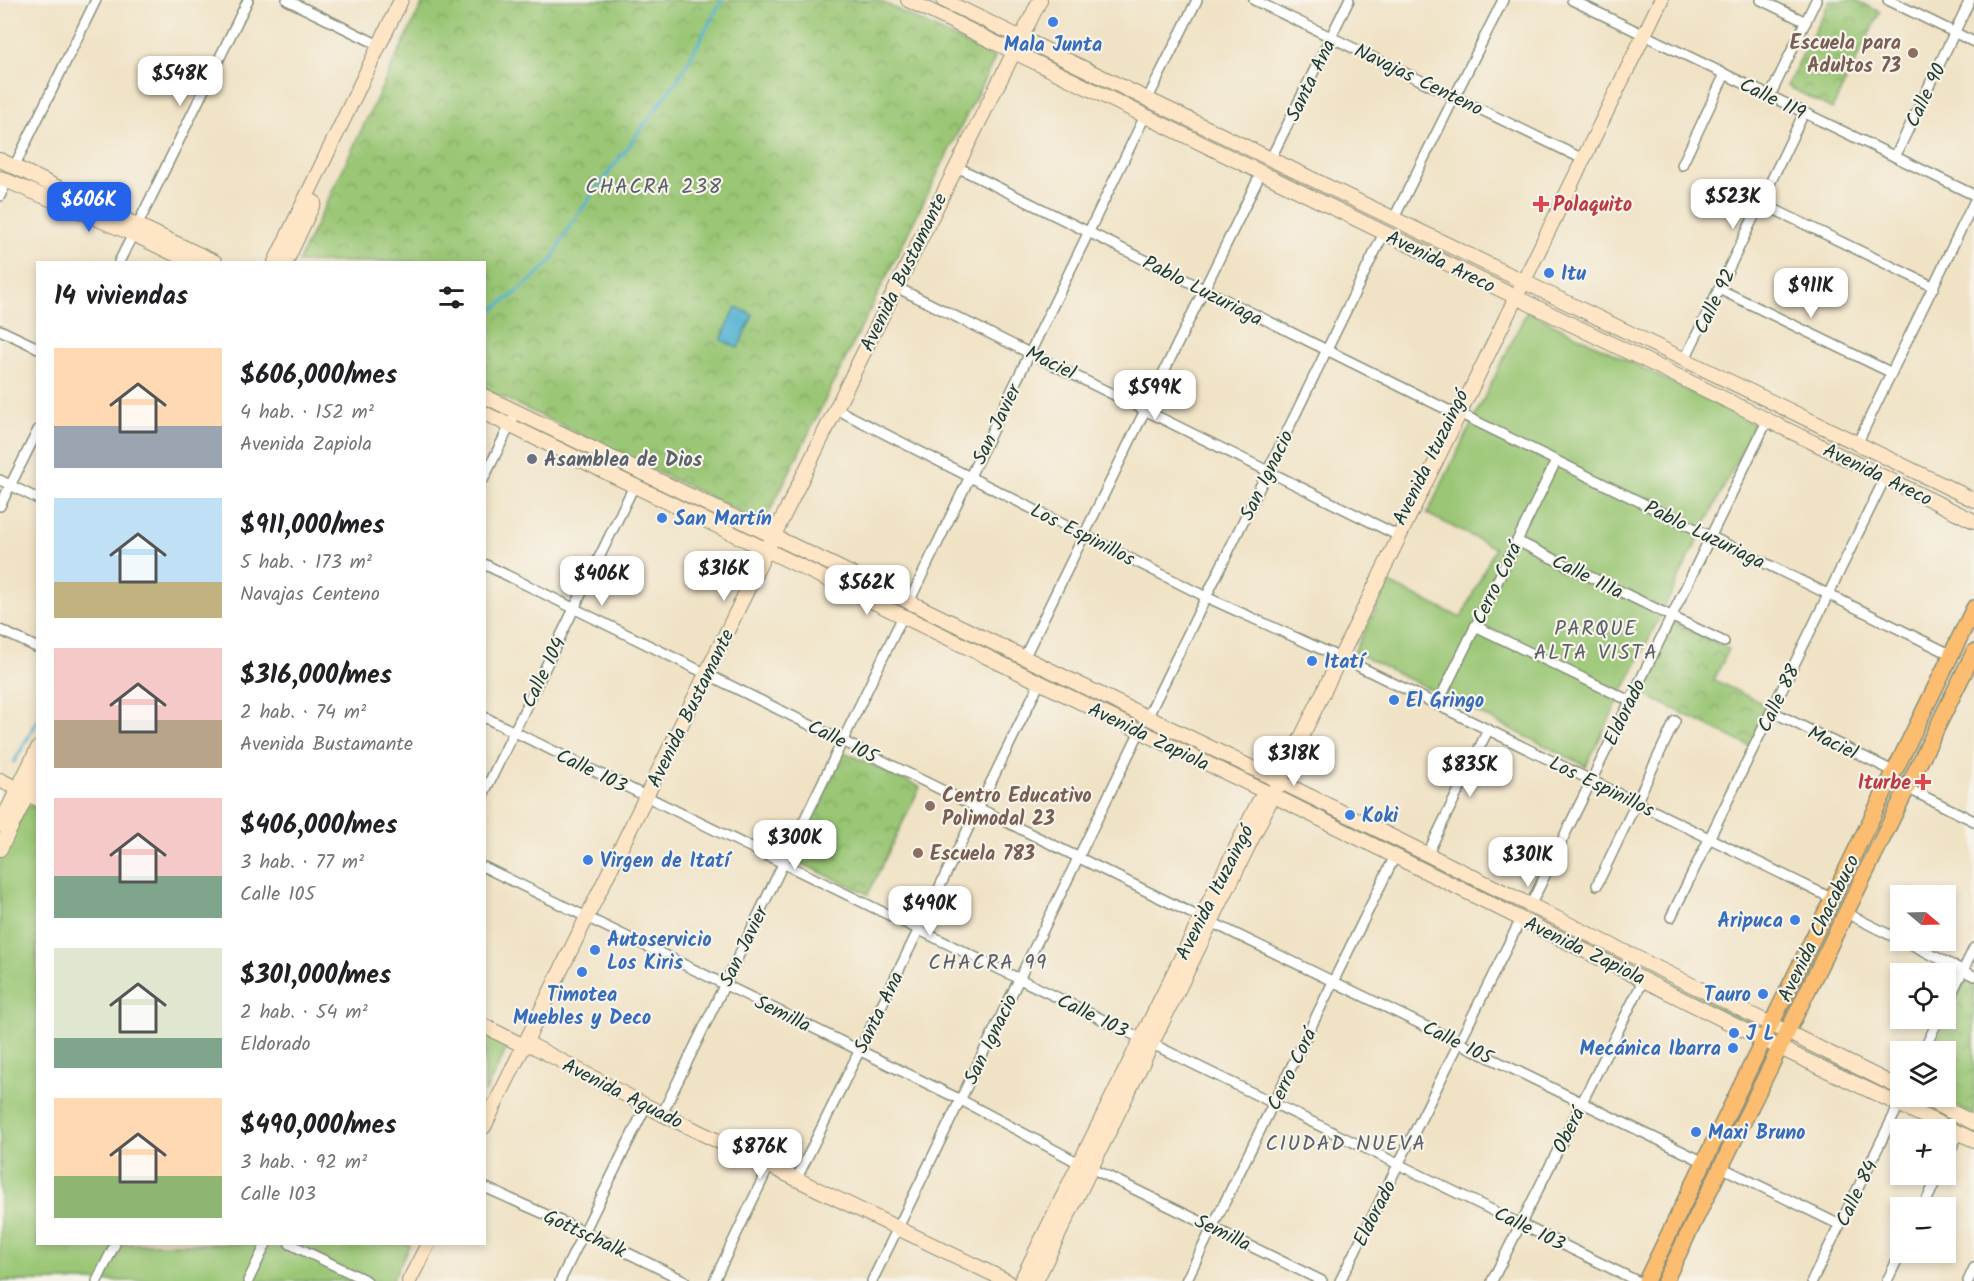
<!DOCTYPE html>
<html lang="es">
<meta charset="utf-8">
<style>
:root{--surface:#fff;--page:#f2f2f2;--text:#202124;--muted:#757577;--accent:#2563eb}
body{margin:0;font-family:Kalam,sans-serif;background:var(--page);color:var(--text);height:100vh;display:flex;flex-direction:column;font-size:22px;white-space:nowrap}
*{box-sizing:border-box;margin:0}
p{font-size:20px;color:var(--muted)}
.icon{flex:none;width:33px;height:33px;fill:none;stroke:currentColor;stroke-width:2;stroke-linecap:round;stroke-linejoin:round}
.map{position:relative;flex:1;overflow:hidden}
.drawer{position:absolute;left:36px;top:261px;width:450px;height:984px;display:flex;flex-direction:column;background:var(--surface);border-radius:0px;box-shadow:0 3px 9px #0003}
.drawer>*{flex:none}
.needle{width:39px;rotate:109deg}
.controls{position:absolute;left:1890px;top:885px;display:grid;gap:12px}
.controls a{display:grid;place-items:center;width:66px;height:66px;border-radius:0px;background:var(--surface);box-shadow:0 3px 9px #0003;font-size:30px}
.price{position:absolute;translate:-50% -51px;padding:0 14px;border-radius:12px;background:#fff;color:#222;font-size:20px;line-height:39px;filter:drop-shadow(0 2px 3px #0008)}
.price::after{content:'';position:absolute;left:50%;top:36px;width:18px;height:14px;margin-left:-9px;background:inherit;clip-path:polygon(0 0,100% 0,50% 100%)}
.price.selected{background:var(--accent);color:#fff}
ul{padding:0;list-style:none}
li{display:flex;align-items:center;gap:18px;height:150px;padding:0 18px}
li span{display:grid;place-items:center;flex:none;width:168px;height:120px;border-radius:0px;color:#555}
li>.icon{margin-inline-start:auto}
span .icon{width:72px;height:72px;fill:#fffc;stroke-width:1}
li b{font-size:26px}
h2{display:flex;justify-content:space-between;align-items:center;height:72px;padding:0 18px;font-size:26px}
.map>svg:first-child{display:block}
</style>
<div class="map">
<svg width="1974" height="1281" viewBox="0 0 1974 1281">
<defs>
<pattern id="park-crowns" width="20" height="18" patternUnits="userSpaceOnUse" patternTransform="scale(1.5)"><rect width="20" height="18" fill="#9ac674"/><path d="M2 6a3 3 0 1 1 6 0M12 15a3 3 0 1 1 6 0" fill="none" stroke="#7da260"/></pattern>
</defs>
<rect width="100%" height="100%" fill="#f7f3e8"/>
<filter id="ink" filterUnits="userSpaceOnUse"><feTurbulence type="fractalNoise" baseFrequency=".0167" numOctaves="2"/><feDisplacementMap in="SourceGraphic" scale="12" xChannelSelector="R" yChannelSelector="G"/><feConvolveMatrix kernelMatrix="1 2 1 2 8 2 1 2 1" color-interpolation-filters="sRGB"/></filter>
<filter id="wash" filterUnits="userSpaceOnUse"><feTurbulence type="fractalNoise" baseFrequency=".008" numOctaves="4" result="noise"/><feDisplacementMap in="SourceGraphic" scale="24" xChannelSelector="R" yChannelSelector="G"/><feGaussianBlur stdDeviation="1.35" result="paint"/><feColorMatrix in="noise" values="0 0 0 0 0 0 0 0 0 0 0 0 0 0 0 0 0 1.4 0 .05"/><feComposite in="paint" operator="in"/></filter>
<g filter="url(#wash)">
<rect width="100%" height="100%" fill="#f0e2c5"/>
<!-- grass -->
<g fill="#9ac674" stroke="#5c8254" stroke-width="1.5">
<path d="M1527,311l228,113 -169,342 -232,-114 35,-69 72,35 34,-70 -68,-34z"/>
<path d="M1291,792l459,229 -2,4 -460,-226z"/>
<path d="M27,804l10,5 1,435h372l-18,37h-392v-422z"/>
<path d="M485,1028l26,12 -26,53z"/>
</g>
<!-- park -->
<g fill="url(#park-crowns)" stroke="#5c8254" stroke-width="1.5">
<path d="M424,0h454l117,58 -231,465 -279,-134 -1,-127h-186z"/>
<path d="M1830,0h25l25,12 -48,97 -45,-23z"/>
<path d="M1673,622l56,27 -15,31 54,26 -19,40 -110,-54z"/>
<path d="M844,752l76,35 -52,107 -77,-35z"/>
<path d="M1966,979l8,4v132l-38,-18 10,-1v-44l-15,-1z"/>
</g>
<!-- water -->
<path fill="#56b3d4" stroke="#3a7884" stroke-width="1.5" d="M736,307l17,8 -15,33 -17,-8z"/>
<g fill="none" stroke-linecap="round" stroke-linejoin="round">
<!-- stream -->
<g stroke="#56b3d4" stroke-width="3">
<path d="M484,316l36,-26 31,-28 19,-37 109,-147 43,-78"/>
<path d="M14,762l24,-42"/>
</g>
</g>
</g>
<g filter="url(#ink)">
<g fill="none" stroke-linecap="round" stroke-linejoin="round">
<!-- minor casing -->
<g stroke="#88907c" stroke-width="12">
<g id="minor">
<path d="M287,0l92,45"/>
<path d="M1254,0l329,159"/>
<path d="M1572,0l402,195"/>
<path d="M1761,0l45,22"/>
<path d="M1888,0l86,42"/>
<path d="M1770,96l46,-96"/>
<path d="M1147,100l50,-100"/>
<path d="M1895,157l75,-157"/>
<path d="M1270,160l79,-160"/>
<path d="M1682,165l43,-91"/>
<path d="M955,166l497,246"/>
<path d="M14,167l82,-167"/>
<path d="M0,196l7,-15"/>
<path d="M1761,203l173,84"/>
<path d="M1393,220l110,-220"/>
<path d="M137,226l111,-226"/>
<path d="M119,262l14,-28"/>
<path d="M896,287l503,249"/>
<path d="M1719,289l173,84"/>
<path d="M0,330l38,18"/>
<path d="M1685,359l119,-246"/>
<path d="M836,409l370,188 126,57"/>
<path d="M1459,413l493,242"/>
<path d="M1857,444l117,-242"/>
<path d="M484,478l33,-67"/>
<path d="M0,480l38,19"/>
<path d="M0,506l38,-76"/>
<path d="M1517,541l207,101"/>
<path d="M484,564l717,354"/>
<path d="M909,602l236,-486"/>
<path d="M1475,626l155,75"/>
<path d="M0,630l38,18"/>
<path d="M1340,657l493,242"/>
<path d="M1024,658l237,-485"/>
<path d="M1437,705l119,-244"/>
<path d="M1771,711l124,61"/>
<path d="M484,717l1153,564"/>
<path d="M1147,718l237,-485"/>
<path d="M1907,788l67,33"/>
<path d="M484,793l150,-307"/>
<path d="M1427,855l61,-125"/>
<path d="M484,867l477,233 118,63"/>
<path d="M1597,885l78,-164"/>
<path d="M1530,906l237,-485"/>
<path d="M1846,913l54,27"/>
<path d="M1671,917l214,-439"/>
<path d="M1211,922l493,240"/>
<path d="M1902,940l72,36"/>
<path d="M1946,1005l28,-57"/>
<path d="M1923,1052l16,-34"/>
<path d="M662,1114l241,-498"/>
<path d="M1946,1160l13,-28"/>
<path d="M1721,1167l119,58"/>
<path d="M1091,1168l231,113"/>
<path d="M796,1180l244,-498"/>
<path d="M484,1187l101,45 100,49"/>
<path d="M1923,1208l16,-34"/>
<path d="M290,1244l77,37"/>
<path d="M97,1281l18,-37"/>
<path d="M248,1281l18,-37"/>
<path d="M560,1281l86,-175"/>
<path d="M714,1281l55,-115"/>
<path d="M872,1281l268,-550"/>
<path d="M1186,1281l209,-425"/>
<path d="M1340,1281l181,-362"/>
<path d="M1492,1281l152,-302"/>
<path d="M1812,1281l87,-176"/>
<path d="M1887,1281l14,-29"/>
<path d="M1968,1281l6,-13"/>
</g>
</g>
<!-- secondary casing -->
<g stroke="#88907c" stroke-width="16">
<g id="secondary">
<path d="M908,0l1066,521"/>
<path d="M943,0l1031,500"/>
<path d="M0,160l215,102"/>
<path d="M0,178l133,56 58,28"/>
<path d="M275,262l126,-262"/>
<path d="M286,262l28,-60"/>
<path d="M484,396l787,381 629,311"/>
<path d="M484,413l788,382 508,253 194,92"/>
<path d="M0,780l38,19"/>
<path d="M0,825l38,-77"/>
<path d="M0,849l38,-76"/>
<path d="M484,1026l40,20 7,-1 131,69 345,167"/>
<path d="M1919,1096l55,27"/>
<path d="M484,1127l373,-761 183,-366"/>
<path d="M409,1281l19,-37"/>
<path d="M1021,1281l238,-480"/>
<path d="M1036,1281l625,-1281"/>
</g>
</g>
<!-- primary casing -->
<g stroke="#88907c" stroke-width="18">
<g id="primary">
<path d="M1646,1281l328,-673"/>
<path d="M1665,1281l309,-629"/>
</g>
</g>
<!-- minor -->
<use href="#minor" stroke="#fff" stroke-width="9"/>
<!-- secondary -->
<use href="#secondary" stroke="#fee5c5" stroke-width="14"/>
<!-- primary -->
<use href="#primary" stroke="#fcbd6f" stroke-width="15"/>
</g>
</g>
<!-- markers -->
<g fill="#3f7fe0" stroke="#f7f3e8" stroke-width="2">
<circle cx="1053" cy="22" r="6"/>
<circle cx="1549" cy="273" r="6"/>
<circle cx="662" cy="518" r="6"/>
<circle cx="1312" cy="661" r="6"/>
<circle cx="1394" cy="700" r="6"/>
<circle cx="1350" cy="815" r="6"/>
<circle cx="588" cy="860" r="6"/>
<circle cx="1795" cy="920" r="6"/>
<circle cx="595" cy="950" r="6"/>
<circle cx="582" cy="972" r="6"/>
<circle cx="1763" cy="994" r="6"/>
<circle cx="1734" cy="1033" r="6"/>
<circle cx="1733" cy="1048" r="6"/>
<circle cx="1696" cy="1132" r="6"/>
</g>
<g fill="#8d6e63" stroke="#f7f3e8" stroke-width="2">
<circle cx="1913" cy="53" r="6"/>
<circle cx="930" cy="806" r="6"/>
<circle cx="918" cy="853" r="6"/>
</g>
<g fill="#e0444e" stroke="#f7f3e8" stroke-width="2">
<path d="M1538 195h6v6h6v6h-6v6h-6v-6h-6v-6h6z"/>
<path d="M1920 773h6v6h6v6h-6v6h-6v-6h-6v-6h6z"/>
</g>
<circle fill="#6b7280" stroke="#f7f3e8" stroke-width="2" cx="532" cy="459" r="6"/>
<g text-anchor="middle" stroke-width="4.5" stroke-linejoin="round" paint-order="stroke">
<!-- education labels -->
<g font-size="20" font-weight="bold" fill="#785e54" stroke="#f7f3e8" text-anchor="start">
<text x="1901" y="49" text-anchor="end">Escuela para<tspan x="1901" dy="23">Adultos 73</tspan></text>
<text x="942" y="802">Centro Educativo<tspan x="942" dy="23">Polimodal 23</tspan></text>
<text x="930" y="860">Escuela 783</text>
</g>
<!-- shop labels -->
<g font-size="20" font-weight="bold" fill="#366cbe" stroke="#f7f3e8" text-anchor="start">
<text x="1053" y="51" text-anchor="middle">Mala Junta</text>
<text x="1561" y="280">Itu</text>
<text x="674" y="525">San Martín</text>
<text x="1324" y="668">Itatí</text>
<text x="1406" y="707">El Gringo</text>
<text x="1362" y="822">Koki</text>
<text x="600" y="867">Virgen de Itatí</text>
<text x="1783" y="927" text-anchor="end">Aripuca</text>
<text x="607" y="946">Autoservicio<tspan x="607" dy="23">Los Kiris</tspan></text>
<text x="582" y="1001" text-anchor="middle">Timotea<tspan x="582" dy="23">Muebles y Deco</tspan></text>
<text x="1751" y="1001" text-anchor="end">Tauro</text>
<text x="1746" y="1040">J L</text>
<text x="1721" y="1055" text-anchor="end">Mecánica Ibarra</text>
<text x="1708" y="1139">Maxi Bruno</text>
</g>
<!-- street labels -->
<g font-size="20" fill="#1f3d34" stroke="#f7f3e8">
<text transform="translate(1419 79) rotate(26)" y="7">Navajas Centeno</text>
<text transform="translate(1310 80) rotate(-64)" y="7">Santa Ana</text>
<text transform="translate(1925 95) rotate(-64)" y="7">Calle 90</text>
<text transform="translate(1773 98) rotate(26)" y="7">Calle 119</text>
<text transform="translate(1441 261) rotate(26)" y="7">Avenida Areco</text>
<text transform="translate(903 272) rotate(-64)" y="7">Avenida Bustamante</text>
<text transform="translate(1203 290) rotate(27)" y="7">Pablo Luzuriaga</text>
<text transform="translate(1714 301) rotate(-64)" y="7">Calle 92</text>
<text transform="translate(1051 362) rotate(26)" y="7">Maciel</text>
<text transform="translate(996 424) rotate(-64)" y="7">San Javier</text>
<text transform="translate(1430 457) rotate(-64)" y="7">Avenida Ituzaingó</text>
<text transform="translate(1878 474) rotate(26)" y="7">Avenida Areco</text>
<text transform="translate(1266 475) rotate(-64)" y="7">San Ignacio</text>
<text transform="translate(1083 534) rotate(27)" y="7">Los Espinillos</text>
<text transform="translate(1705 534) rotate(26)" y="7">Pablo Luzuriaga</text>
<text transform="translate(1588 576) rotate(26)" y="7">Calle 111a</text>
<text transform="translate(1496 583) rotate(-64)" y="7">Cerro Corá</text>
<text transform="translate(543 672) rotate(-64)" y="7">Calle 104</text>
<text transform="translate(1778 698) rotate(-64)" y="7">Calle 88</text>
<text transform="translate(690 708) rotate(-64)" y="7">Avenida Bustamante</text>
<text transform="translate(1624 712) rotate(-64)" y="7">Eldorado</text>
<text transform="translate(1149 736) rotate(26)" y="7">Avenida Zapiola</text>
<text transform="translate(843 741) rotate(26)" y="7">Calle 105</text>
<text transform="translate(1833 742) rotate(26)" y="7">Maciel</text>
<text transform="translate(592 770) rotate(26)" y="7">Calle 103</text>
<text transform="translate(1602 786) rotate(26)" y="7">Los Espinillos</text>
<text transform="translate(1214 892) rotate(-63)" y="7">Avenida Ituzaingó</text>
<text transform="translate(1818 928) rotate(-64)" y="7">Avenida Chacabuco</text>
<text transform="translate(743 946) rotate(-64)" y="7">San Javier</text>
<text transform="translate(1585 950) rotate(26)" y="7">Avenida Zapiola</text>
<text transform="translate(878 1012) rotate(-64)" y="7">Santa Ana</text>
<text transform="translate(783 1013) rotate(26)" y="7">Semilla</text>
<text transform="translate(1093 1015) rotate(26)" y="7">Calle 103</text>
<text transform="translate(990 1039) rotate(-64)" y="7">San Ignacio</text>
<text transform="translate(1458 1042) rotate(26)" y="7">Calle 105</text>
<text transform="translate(1291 1069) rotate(-64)" y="7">Cerro Corá</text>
<text transform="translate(623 1093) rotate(27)" y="7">Avenida Aguado</text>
<text transform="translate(1568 1130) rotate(-63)" y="7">Oberá</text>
<text transform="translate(1856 1193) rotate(-64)" y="7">Calle 84</text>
<text transform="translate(1374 1213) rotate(-63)" y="7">Eldorado</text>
<text transform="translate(1530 1228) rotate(26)" y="7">Calle 103</text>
<text transform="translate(1223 1232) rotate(26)" y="7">Semilla</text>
<text transform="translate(585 1233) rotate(25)" y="7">Gottschalk</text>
</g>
<!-- health labels -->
<g font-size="20" font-weight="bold" fill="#be3a42" stroke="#f7f3e8" text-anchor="start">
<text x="1553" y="211">Polaquito</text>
<text x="1911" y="789" text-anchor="end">Iturbe</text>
</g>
<!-- worship labels -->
<g font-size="20" font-weight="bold" fill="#5b616d" stroke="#f7f3e8" text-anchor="start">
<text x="544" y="466">Asamblea de Dios</text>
</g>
<!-- neighbourhood labels -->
<g font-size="21" letter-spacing="1.5" fill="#5c626d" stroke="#f7f3e8">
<text x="654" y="193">CHACRA 238</text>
<text x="1596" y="635">PARQUE<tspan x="1596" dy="24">ALTA VISTA</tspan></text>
<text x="988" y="969">CHACRA 99</text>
<text x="1346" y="1150">CIUDAD NUEVA</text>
</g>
</g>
</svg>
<div class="controls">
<a><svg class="needle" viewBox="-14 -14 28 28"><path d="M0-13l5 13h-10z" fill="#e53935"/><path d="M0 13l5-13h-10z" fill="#757577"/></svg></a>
<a><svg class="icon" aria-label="locate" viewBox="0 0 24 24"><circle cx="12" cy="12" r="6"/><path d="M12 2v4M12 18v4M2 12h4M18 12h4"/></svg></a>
<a><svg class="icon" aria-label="layers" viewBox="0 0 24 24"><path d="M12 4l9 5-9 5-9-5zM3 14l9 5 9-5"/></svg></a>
<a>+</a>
<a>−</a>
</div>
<b class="price" style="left:180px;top:107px">$548K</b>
<b class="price" style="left:1733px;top:230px">$523K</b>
<b class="price selected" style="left:89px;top:233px">$606K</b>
<b class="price" style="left:1811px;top:319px">$911K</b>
<b class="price" style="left:1155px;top:421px">$599K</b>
<b class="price" style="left:724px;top:602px">$316K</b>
<b class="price" style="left:602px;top:607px">$406K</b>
<b class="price" style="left:867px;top:616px">$562K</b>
<b class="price" style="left:1294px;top:787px">$318K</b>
<b class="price" style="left:1470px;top:798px">$835K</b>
<b class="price" style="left:795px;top:871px">$300K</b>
<b class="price" style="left:1528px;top:888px">$301K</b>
<b class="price" style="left:930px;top:937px">$490K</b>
<b class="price" style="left:760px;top:1180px">$876K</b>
<section class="drawer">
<h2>14 viviendas<svg class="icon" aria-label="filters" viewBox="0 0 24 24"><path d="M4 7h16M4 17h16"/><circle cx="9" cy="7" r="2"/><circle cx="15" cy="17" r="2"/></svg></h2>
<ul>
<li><span style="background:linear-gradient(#ffd9b3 65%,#9aa5b1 0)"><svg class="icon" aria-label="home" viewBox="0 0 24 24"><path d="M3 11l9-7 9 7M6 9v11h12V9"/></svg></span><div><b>$606,000/mes</b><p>4 hab. · 152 m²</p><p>Avenida Zapiola</p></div></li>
<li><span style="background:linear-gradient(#bfe0f5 70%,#c2b280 0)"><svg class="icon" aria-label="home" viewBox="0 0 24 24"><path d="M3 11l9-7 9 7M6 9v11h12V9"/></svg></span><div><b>$911,000/mes</b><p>5 hab. · 173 m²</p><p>Navajas Centeno</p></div></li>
<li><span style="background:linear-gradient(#f6c9c9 60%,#b9a48a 0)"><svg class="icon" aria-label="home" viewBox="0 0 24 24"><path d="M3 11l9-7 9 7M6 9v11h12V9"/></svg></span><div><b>$316,000/mes</b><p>2 hab. · 74 m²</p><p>Avenida Bustamante</p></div></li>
<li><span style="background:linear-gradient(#f6c9c9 65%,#7fa58c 0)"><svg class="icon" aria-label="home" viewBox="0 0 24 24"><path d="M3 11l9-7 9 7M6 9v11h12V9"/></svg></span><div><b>$406,000/mes</b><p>3 hab. · 77 m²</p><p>Calle 105</p></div></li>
<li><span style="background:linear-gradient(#dfe7d0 75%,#7fa58c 0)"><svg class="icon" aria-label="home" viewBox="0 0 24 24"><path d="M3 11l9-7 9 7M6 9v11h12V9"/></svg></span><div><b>$301,000/mes</b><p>2 hab. · 54 m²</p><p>Eldorado</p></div></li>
<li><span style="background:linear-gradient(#ffd9b3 65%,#8fb573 0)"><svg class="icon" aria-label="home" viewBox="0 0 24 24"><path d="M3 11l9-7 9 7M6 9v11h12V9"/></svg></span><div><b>$490,000/mes</b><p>3 hab. · 92 m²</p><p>Calle 103</p></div></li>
</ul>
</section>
</div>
